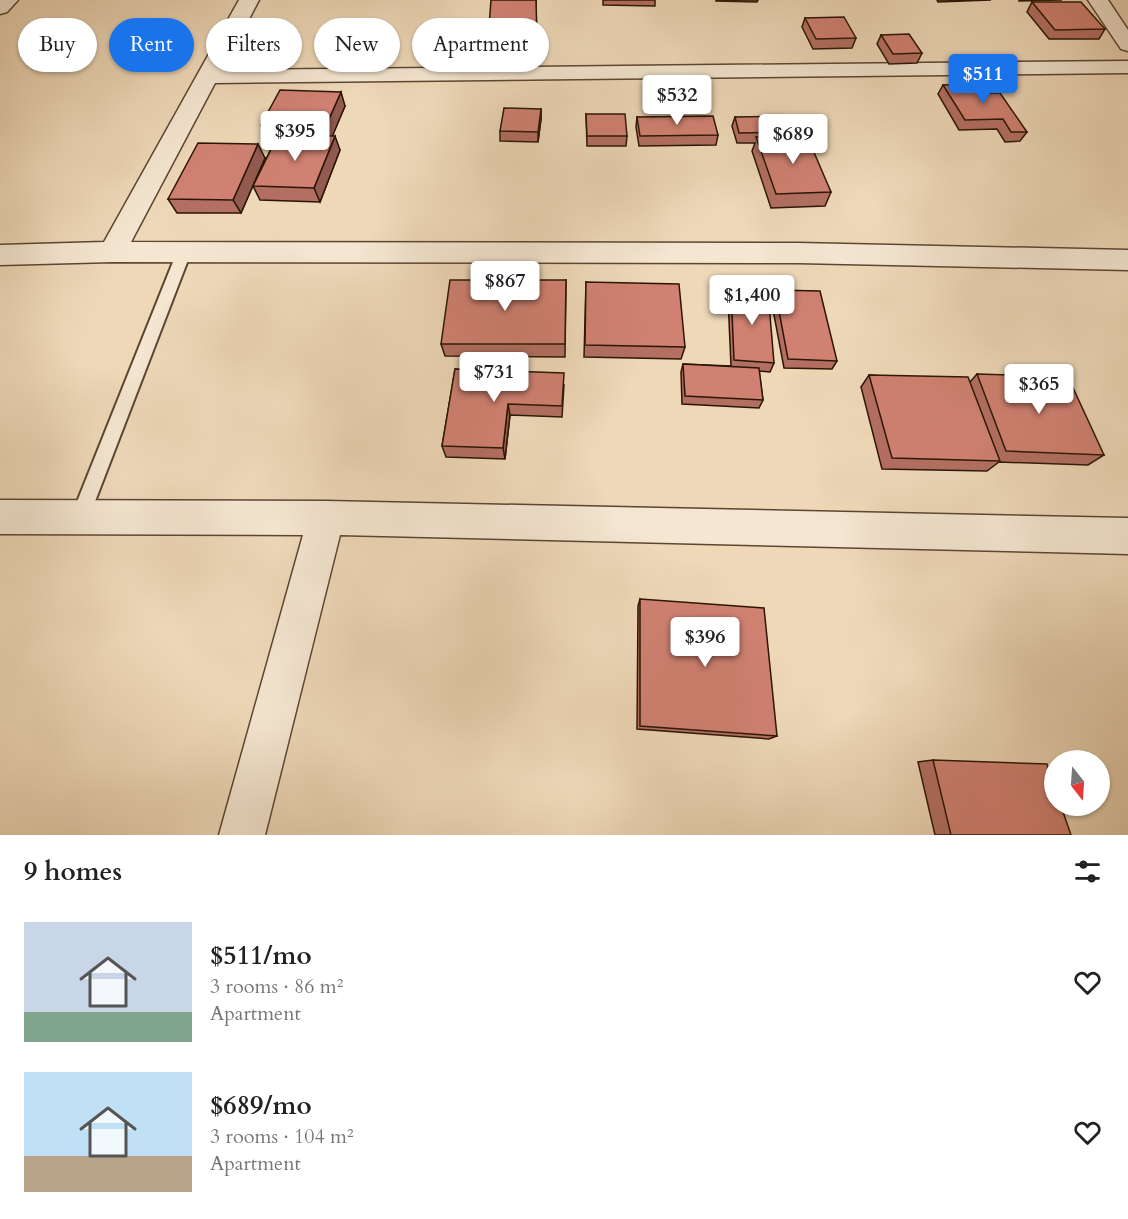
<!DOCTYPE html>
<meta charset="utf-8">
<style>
:root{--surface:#fff;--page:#f2f2f2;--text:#222;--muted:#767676;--accent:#1a73e8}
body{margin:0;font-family:Cardo,serif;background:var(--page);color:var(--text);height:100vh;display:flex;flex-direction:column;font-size:22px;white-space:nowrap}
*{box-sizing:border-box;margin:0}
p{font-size:20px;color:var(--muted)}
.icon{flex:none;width:33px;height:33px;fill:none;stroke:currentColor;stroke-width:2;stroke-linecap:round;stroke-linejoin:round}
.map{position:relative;height:835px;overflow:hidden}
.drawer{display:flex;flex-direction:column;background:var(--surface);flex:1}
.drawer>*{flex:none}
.top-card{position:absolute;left:18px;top:18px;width:600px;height:54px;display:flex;gap:12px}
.needle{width:39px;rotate:163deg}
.fabs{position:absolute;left:1044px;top:750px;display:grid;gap:12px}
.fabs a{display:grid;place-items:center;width:66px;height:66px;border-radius:50%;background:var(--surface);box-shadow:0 2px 4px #0004;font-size:30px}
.price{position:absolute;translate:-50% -51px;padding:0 14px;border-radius:6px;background:#fff;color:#222;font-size:20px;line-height:39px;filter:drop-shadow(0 2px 3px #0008)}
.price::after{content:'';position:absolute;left:50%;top:36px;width:18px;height:14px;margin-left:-9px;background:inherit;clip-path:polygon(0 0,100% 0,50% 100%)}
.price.active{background:var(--accent);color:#fff}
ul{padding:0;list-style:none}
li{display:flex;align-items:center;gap:18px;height:150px;padding:0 24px}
li span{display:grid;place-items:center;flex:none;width:168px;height:120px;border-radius:0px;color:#555}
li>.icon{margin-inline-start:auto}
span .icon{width:72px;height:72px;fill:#fffc;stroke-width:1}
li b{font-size:26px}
h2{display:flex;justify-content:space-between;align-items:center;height:72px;padding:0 24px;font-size:26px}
.pill{padding:0 21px;border-radius:27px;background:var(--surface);box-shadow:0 2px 4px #0004;font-size:21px;line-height:54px}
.pill.active{background:var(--accent);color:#fff}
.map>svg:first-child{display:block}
</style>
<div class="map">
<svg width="1128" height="835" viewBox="0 0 1128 835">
<rect width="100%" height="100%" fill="#eed8b8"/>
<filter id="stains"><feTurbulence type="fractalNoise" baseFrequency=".00333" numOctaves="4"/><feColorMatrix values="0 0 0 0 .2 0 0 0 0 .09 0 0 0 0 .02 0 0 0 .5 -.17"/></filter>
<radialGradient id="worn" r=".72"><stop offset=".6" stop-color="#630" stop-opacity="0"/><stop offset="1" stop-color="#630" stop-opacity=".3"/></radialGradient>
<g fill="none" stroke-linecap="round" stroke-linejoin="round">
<!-- service casing -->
<g stroke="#5c4632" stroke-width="4">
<path id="service" d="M184,247l7,5 -102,265 -3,6 -6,2 -6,-2 -3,-6 106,-265z"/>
</g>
<!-- minor casing -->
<g stroke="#5c4632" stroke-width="3">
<g id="minor">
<path d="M0,0h18l-11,12 -7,2z"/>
<path d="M239,0h20l-37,70 906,-9v12l-913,10 -84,159 667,1 330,7v20l-330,-7 -686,-1 -112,3v-20l104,-3z"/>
<path d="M1088,0h20l20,30v21l-7,-2z"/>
<path d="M0,500l326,1 802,17v36l-788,-19 -75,300h-46l84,-300 -303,-1z"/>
</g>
</g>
<!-- service -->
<use href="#service" fill="#f4e6d1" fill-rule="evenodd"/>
<!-- minor -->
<use href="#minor" fill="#f4e6d1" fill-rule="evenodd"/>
</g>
<!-- wall -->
<g fill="#b36f62" stroke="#2b1605" stroke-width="1.5">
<path d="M536,0l1,53 -48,1 -1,-14z"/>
<path d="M603,0h52v6l-52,-1z"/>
<path d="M716,0h42l-1,2 -41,-1z"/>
<path d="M937,0h54l-53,2z"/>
<path d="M1019,0h43l-43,1z"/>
<path d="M1032,2l73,27 -6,10h-50l-22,-27z"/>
<path d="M805,18l51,20 -4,10 -39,1 -11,-22z"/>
<path d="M881,35l41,18 -5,10 -28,1 -12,-20z"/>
<path d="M943,85l47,8 37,39 -7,9 -15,1 -8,-13 -38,1 -21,-36z"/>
<path d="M345,106l-13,30 8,14 -20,52 -60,-2 -7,-14 23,-47h-9l-6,-14z"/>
<path d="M541,109v10l-3,23 -38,-1v-10z"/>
<path d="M586,114l41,22 -1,10h-39z"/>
<path d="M637,117l81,18 -2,10 -77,1 -3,-19z"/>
<path d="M735,117l68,15 -1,4 29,56 -6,14 -54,2 -19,-57 3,-8h-18l-5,-17z"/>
<path d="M265,158l-24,55h-64l-9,-14z"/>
<path d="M566,280l-1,77 -120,-1 -4,-12z"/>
<path d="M586,282l99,65 -4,12 -97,-2z"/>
<path d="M731,289l43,74 -4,9 -11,-1 4,29 -4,8 -77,-4 -1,-32 2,-8 48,2 -3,-68z"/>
<path d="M775,290l62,71 -5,8 -48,-1 -13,-69z"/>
<path d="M455,369l109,16 -2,32 -52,-2 -5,44 -59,-2 -4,-11z"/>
<path d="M977,374l127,81 -16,10 -89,-3 -12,9 -105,-2 -21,-82 8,-12 101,7z"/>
<path d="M640,599l137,137 -8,3 -132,-10 1,-123z"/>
<path d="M933,760l138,75h-136l-17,-73z"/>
</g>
<!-- shaded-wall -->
<g fill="#925a50" stroke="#2b1605" stroke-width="1.5">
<path d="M341,92l4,14 -15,36 -5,-14z"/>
<path d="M541,109v10l-3,23v-10z"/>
<path d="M335,136l5,14 -20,52 -6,-14z"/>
<path d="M258,144l7,14 -24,55 -8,-13z"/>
<path d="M508,404l2,11 -5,44 -2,-11z"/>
</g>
<!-- building -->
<g fill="#d08172" stroke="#2b1605" stroke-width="1.5">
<path d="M491,0h45l1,39 -49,1z"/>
<path d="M1032,2h49l24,27 -50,1z"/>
<path d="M844,17l12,21 -40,1 -11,-21z"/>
<path d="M909,34l13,19 -29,1 -12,-19z"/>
<path d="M984,84l6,9h10l27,39h-16l-8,-13 -38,1 -22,-35z"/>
<path d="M280,90l61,2 -16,36 -64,-3z"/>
<path d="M504,108l37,1 -3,23 -38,-1z"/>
<path d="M586,114h39l2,22h-40z"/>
<path d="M713,116l5,19 -78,1 -3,-19z"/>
<path d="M797,116l6,16 -64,1 -4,-16z"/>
<path d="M278,135l57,1 -21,52 -61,-2z"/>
<path d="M807,136l24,56 -55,2 -20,-57z"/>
<path d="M198,143l60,1 -25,56 -65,-1z"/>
<path d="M450,280h116l-1,64h-124z"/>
<path d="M586,282l93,2 6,63 -100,-2z"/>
<path d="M731,289l37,3 6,71 -40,-3z"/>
<path d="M775,290l45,1 17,70 -49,-2z"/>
<path d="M683,364l76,4 4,32 -78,-4z"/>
<path d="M455,369l109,4 -2,33 -54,-2 -5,44 -61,-2z"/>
<path d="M977,374l91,3 36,78 -98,-4z"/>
<path d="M869,375l99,2 32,84 -108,-3z"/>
<path d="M640,599l124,9 13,128 -137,-10z"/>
<path d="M933,760l114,4 7,22v20h7l10,29h-120z"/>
</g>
<rect width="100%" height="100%" filter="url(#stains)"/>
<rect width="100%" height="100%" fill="url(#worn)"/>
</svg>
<div class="fabs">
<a><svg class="needle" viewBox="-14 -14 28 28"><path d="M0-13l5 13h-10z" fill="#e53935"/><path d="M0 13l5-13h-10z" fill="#767676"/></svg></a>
</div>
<b class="price active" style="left:983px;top:105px">$511</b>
<b class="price" style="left:677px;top:126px">$532</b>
<b class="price" style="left:295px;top:162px">$395</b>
<b class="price" style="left:793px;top:165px">$689</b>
<b class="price" style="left:505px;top:312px">$867</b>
<b class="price" style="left:752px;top:326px">$1,400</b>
<b class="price" style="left:494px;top:403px">$731</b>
<b class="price" style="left:1039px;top:415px">$365</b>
<b class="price" style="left:705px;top:668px">$396</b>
<div class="top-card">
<a class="pill">Buy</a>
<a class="pill active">Rent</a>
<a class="pill">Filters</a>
<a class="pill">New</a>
<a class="pill">Apartment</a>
</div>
</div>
<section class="drawer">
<h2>9 homes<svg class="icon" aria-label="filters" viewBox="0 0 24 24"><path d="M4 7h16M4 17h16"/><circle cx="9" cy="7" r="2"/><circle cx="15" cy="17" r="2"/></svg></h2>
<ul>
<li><span style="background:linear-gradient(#c9d6e8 75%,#7fa58c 0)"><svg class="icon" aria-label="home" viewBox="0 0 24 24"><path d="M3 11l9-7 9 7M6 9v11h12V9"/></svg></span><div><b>$511/mo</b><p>3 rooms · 86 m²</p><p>Apartment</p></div><svg class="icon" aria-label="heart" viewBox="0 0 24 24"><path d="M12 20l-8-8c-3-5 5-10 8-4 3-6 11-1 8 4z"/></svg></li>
<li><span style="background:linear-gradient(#bfe0f5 70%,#b9a48a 0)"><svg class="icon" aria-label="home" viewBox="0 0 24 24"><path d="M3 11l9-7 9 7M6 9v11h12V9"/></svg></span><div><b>$689/mo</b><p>3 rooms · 104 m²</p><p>Apartment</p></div><svg class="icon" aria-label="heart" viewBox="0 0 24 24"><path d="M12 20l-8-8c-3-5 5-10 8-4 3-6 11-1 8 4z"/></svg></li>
</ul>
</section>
